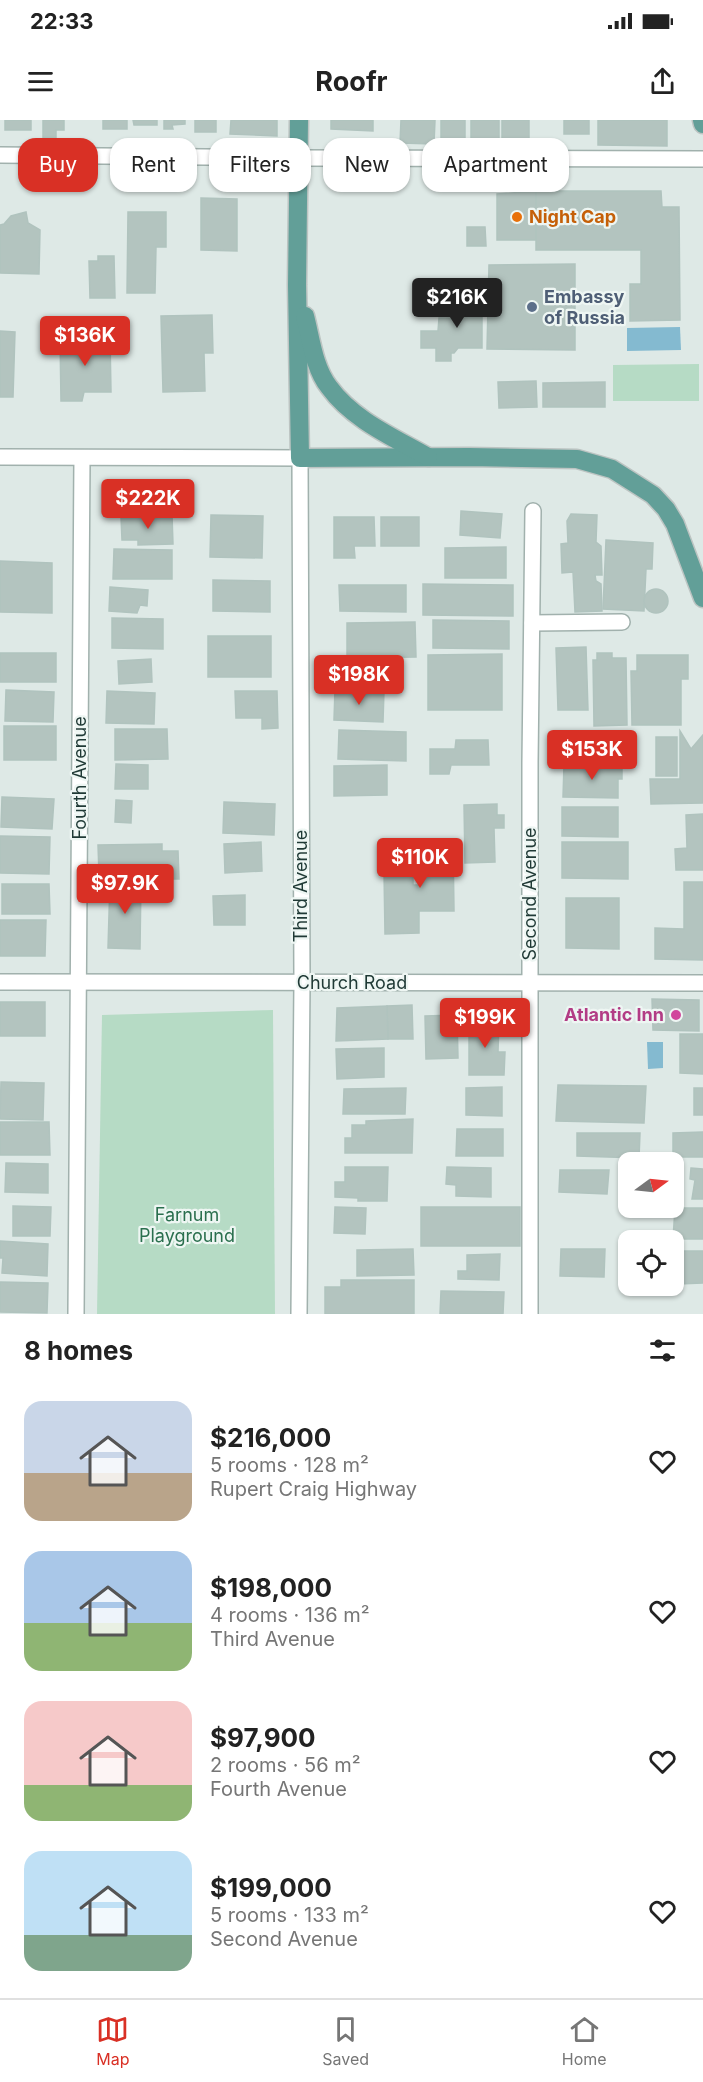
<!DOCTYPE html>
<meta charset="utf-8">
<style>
:root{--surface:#fff;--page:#f2f2f2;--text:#222;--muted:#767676;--line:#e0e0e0;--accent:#d93025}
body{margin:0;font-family:Inter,sans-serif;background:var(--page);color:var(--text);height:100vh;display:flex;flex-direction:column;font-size:22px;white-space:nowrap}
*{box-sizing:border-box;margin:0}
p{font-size:20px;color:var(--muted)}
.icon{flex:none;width:33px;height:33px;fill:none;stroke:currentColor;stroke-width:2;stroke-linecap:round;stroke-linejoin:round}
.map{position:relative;height:1194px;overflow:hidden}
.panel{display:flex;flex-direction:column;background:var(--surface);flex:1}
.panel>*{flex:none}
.guide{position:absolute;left:18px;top:18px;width:668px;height:54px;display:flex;gap:12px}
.needle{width:39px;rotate:75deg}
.controls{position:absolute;left:618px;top:1032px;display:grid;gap:12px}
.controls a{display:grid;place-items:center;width:66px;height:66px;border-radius:12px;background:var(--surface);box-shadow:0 2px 4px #0004;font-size:30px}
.price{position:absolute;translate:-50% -51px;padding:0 14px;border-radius:6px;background:var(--accent);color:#fff;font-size:20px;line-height:39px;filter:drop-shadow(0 2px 3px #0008)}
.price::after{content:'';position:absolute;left:50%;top:36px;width:18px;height:14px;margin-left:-9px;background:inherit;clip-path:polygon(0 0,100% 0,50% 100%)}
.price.on{background:#222;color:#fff}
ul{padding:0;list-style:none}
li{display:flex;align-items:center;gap:18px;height:150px;padding:0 24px}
li span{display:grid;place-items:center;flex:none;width:168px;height:120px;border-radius:18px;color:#555}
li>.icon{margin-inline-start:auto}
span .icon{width:72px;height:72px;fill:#fffc;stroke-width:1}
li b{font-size:26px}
h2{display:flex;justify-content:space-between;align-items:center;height:72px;padding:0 24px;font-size:26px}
.pill{padding:0 21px;border-radius:18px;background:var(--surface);box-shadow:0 2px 4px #0004;font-size:21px;line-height:54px}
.pill.on{background:var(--accent);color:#fff}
.status{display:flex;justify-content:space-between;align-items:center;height:42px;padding:0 30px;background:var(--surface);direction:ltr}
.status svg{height:16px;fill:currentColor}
header{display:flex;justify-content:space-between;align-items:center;height:78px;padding:0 24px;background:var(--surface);font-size:27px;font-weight:700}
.tab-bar{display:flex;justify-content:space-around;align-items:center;height:84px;border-top:2px solid var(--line);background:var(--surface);font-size:16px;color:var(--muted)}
.tab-bar a{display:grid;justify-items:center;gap:3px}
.tab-bar .on{color:var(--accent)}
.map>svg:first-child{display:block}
</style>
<div class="status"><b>22:33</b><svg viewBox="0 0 49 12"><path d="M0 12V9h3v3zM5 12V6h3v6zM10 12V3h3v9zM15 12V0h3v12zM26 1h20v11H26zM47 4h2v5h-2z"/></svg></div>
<header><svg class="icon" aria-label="menu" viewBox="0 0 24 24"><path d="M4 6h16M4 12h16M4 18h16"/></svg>Roofr<svg class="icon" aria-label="share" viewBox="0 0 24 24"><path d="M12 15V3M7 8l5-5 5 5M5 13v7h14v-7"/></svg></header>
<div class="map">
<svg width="703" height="1194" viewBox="0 0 703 1194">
<rect width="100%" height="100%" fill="#dee9e6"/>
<!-- green -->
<g fill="#b6dbc5">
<path d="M699,244v37h-86v-36z"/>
<path d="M273,890l2,304h-178l5,-299z"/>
</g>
<!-- water -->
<g fill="#84bad0">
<path d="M680,207l1,23 -54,1v-23z"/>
<path d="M647,922h16v26l-15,1z"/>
</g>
<!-- building -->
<g fill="#b3c4bf" stroke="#b0c3be" stroke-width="1.5">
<rect x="5" y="0" width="26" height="10"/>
<path d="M43,0h21v10h-8v8h-13z"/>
<rect x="103" y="0" width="24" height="9"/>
<path d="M133,0h24v5h-23z"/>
<path d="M164,0h21v4l-13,1 1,4h-9z"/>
<rect x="195" y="0" width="21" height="12"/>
<path d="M231,0h46v16l-47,-2z"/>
<path d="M331,0h42v11l-42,-2z"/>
<path d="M401,0h34l-1,24 -34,-1z"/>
<rect x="441" y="0" width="24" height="22"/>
<rect x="471" y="0" width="28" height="23"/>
<rect x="502" y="0" width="27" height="22"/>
<rect x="564" y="0" width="25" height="14"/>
<path d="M598,0h69v26l-69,-1z"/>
<path d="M536,71l1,49h-40v-46z"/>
<path d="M536,71h125l1,16h17l1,113 -50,1v-37h11v-34h-105z"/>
<path d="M201,78l36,1v52l-36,-1z"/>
<path d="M26,92l2,11 12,7 -1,44 -39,-1v-48l4,-1 7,-8z"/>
<path d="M128,92h38v35h-10l-1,46h-28z"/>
<path d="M467,107h18l1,19h-19z"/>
<path d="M98,136h16l1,42h-25l-1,-37h9z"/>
<path d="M575,144v86l-88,-1 2,-84z"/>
<path d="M456,175h26v53h-24l-4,5h-3v8h-15v-13h-15v-17h17l1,-13h16z"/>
<path d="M212,195l1,38h-9l1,38 -42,1 -2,-76z"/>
<path d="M0,211l15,1 -2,65h-13z"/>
<path d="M60,217h50l1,55h-27l-2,9h-21z"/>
<path d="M536,261l1,26 -38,1 -1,-26z"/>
<path d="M605,262v25h-62v-24z"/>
<path d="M461,391l41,3 -2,24 -40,-3z"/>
<path d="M571,394l26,1 -1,27 5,4 1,29h-7l1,6 5,3 1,27 -27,1 -2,-40 -11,1 -1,-29 7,-1 -1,-22z"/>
<path d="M172,395l1,29 -35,1v-5h-16l-1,-23z"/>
<path d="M211,395l52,1 -1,42 -52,-1z"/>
<path d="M334,397h40l1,29h-21l1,12h-21z"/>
<rect x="381" y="397" width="38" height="29"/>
<path d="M606,420l47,3 -1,26h-6l-2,42 -41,-2z"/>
<path d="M506,427v31h-61v-30z"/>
<path d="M114,429l58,1v29h-59z"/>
<path d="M0,441l52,2v50l-52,-1z"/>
<path d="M213,460l57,1v31l-57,-1z"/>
<path d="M423,464l90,1v31l-90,-1z"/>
<path d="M339,465h67v27l-66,-1z"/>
<path d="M110,467l38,3 -1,16 -7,-1 -3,8 -28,-2z"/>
<circle cx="656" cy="481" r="12"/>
<path d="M112,498l51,1v30l-51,-1z"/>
<path d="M433,500l76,1v28l-76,-1z"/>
<path d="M415,502l1,35 -69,1v-35z"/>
<rect x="208" y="516" width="63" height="41"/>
<path d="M586,527l2,63h-30l-2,-62z"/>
<rect x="0" y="533" width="56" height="29"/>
<path d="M597,533h15v5h14l1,67 -33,1 -1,-66h4z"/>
<path d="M502,534v56h-74v-55z"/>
<path d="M637,535h51v24h-7v46h-49l-1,-54h6z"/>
<path d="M151,539l1,23 -33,2 -1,-23z"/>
<path d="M335,569l49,2 -1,31 -49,-2z"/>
<path d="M6,570l48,2 -1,30 -48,-1z"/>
<path d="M107,571l48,2 -1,31 -48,-1z"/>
<path d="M235,571h42l1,37 -16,1v-11h-26z"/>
<rect x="4" y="606" width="52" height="34"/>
<path d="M115,609h52l1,30 -53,1z"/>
<path d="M339,610l67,2v29l-68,-2z"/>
<path d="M565,611h48v33l-48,-1z"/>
<path d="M680,611l11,18 12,-14v68l-52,1 -1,-25h30z"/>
<rect x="656" y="617" width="21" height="39"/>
<path d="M456,620h32l1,25h-38l-2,9h-19v-25h25z"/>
<path d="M116,644l32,1v24h-33z"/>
<path d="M387,645v30l-53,1v-30z"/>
<path d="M564,645l58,1v13h-4v19l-55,-1z"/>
<path d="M2,677l52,2 -2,30 -51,-2z"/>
<path d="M116,680l16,1 -1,22 -16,-1z"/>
<path d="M224,682l51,2 -1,31 -51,-2z"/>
<path d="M497,684v11h7v13h-10l1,34 -30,1 -1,-58z"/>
<path d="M562,687h56v30l-56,-1z"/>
<path d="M703,694v56h-27l-1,-21 12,-1 -1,-33z"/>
<path d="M0,716l50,1 -1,37 -49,-1z"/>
<path d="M421,721h32l1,70h-35v22l-34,1 -1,-62 29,-1v14h9z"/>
<path d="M261,722l1,29 -37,2 -1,-29z"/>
<path d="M562,722h66v37l-66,-1z"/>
<path d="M162,724v7h16l1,28h-18v-6l-62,1 -1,-29z"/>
<path d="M110,761l31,1 -1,67 -32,-1z"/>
<path d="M684,762h19v78l-48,-1v-31l29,1z"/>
<path d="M2,764h47l1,30h-48z"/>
<path d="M245,775v30h-31l-1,-29z"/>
<path d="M566,778h53v51l-53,-1z"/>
<path d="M0,800h46l-1,36h-45z"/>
<path d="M652,879l47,1v31l-46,-1z"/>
<rect x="0" y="882" width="45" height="34"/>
<path d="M412,885l1,34h-25l-1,-33z"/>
<path d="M387,886l1,33 -52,2 1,-33z"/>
<path d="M457,895l1,43 -32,1 -1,-43z"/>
<path d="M469,901h30l-1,31h7l-1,23h-35z"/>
<path d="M680,914h23v40l-23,-1z"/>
<path d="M384,928v29l-47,2 -1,-30z"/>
<path d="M1,962l43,1 -1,37 -43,-1z"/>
<path d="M558,965l88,1 -2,37 -88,-2z"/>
<path d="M502,967v29l-36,-1v-27z"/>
<path d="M406,968l-1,26h-62l1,-25z"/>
<rect x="694" y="968" width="9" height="27"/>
<path d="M413,999l-1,34h-67v-15h7v-13h14v-4z"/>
<path d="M0,1002h49l1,33h-50z"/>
<path d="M457,1009h46v27h-47z"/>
<path d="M703,1012v25h-30v-24z"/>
<path d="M577,1013h63l-1,25 -62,-2z"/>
<path d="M6,1043l42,1v29l-43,-1z"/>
<path d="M345,1047h43l-1,34h-29v-3l-23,-1v-15h10z"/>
<path d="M447,1047l44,1v29l-35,-1v-11l-10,-1z"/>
<path d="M691,1048l12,1v30h-11l3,-19 -5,-1z"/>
<path d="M560,1050h49l-2,24 -48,-2z"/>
<path d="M13,1086l38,1 -1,29h-37z"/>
<path d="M335,1087l31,1 -1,26 -31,-1z"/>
<rect x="421" y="1087" width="99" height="39"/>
<path d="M675,1088h28v31h-30z"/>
<path d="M0,1121l48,3 -1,32 -45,-3 1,-15h-3z"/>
<path d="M413,1129l1,26 -57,1v-26z"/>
<path d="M561,1129h44l-1,28 -44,-1z"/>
<path d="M681,1131h22v32l-24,1z"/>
<path d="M500,1134l-1,26 -41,-1v-8h9v-16z"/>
<path d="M341,1160h73v34h-89v-27h16z"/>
<path d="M0,1162l48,1 -1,30 -47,-1z"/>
<path d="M441,1171l63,1 -1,22h-63z"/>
</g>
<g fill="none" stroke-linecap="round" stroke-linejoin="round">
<!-- street casing -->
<g stroke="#a1b1ad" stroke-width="18">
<g id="street">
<path d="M0,35l298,3 405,1"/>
<path d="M0,337l300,1 2,525 -3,331"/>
<path d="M532,503l90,-1"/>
<path d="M0,862l703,1"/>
<path d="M76,1194l6,-856"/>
<path d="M530,1194v-552l3,-251"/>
</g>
</g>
<!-- primary casing -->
<g stroke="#bcc4c2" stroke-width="21">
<g id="primary">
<path d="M299,0l-2,165 3,173 169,-1 108,2 35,10 41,26 13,14 9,15 28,74"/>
<path d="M702,0l1,4"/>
<path d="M305,196c6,23 9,52 24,71 24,33 64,50 99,70"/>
</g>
</g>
<!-- street -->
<use href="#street" stroke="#fff" stroke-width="15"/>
<!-- primary -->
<use href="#primary" stroke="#629f98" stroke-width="18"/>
</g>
<!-- markers -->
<circle fill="#e8710a" stroke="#eef6f3" stroke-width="2" cx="517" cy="97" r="6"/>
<circle fill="#5c6f8a" stroke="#eef6f3" stroke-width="2" cx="532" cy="187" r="6"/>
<circle fill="#d1479c" stroke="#eef6f3" stroke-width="2" cx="676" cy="895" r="6"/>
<g text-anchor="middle" stroke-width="4.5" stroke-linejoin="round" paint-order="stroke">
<!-- food labels -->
<g font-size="18" font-weight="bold" fill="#c56008" stroke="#eef6f3" text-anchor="start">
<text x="529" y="103">Night Cap</text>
</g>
<!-- service labels -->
<g font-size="18" font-weight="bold" fill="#4e5e75" stroke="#eef6f3" text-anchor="start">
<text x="544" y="183">Embassy<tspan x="544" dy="21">of Russia</tspan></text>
</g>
<!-- street labels -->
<g font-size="18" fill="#1f3935" stroke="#eef6f3">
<text transform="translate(80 658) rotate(-90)" y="6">Fourth Avenue</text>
<text transform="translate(301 766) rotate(-90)" y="6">Third Avenue</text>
<text transform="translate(530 774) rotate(-90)" y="6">Second Avenue</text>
<text x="352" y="869">Church Road</text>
</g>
<!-- hotel labels -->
<g font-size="18" font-weight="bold" fill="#b23c85" stroke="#eef6f3" text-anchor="end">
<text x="664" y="901">Atlantic Inn</text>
</g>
<!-- park labels -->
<g font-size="18" fill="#2a6f4e" stroke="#eef6f3">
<text x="187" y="1101">Farnum<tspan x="187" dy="21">Playground</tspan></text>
</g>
</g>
</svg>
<div class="controls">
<a><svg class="needle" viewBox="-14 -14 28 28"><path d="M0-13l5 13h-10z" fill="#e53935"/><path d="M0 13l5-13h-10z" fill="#767676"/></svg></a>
<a><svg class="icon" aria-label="locate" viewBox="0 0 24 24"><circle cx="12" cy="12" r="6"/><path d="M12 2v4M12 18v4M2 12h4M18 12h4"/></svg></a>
</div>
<b class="price on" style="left:457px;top:209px">$216K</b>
<b class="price" style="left:85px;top:247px">$136K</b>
<b class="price" style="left:148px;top:410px">$222K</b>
<b class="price" style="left:359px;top:586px">$198K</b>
<b class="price" style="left:592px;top:661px">$153K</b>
<b class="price" style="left:420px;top:769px">$110K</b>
<b class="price" style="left:125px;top:795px">$97.9K</b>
<b class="price" style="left:485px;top:929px">$199K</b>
<div class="guide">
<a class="pill on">Buy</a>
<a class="pill">Rent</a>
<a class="pill">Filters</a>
<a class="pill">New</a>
<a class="pill">Apartment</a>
</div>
</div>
<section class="panel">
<h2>8 homes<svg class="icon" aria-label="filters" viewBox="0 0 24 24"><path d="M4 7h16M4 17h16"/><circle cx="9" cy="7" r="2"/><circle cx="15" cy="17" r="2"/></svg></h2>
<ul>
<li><span style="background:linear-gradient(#c9d6e8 60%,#b9a48a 0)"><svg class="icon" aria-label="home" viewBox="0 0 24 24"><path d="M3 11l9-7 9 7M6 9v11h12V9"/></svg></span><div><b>$216,000</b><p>5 rooms · 128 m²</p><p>Rupert Craig Highway</p></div><svg class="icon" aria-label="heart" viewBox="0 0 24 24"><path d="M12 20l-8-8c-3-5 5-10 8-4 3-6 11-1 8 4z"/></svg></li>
<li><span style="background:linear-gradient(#a9c7e8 60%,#8fb573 0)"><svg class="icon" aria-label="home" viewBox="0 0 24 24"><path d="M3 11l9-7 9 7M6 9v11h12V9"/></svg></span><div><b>$198,000</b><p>4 rooms · 136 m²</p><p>Third Avenue</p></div><svg class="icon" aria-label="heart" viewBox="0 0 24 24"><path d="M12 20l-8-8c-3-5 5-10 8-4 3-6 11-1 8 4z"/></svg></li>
<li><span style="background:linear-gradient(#f6c9c9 70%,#8fb573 0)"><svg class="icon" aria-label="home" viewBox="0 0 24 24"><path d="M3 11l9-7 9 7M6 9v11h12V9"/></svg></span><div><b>$97,900</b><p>2 rooms · 56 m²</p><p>Fourth Avenue</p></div><svg class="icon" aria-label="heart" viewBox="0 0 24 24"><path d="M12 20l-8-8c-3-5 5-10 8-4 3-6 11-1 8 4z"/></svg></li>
<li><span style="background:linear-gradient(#bfe0f5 70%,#7fa58c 0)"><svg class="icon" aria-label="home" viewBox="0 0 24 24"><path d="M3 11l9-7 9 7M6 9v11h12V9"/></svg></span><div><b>$199,000</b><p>5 rooms · 133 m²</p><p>Second Avenue</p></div><svg class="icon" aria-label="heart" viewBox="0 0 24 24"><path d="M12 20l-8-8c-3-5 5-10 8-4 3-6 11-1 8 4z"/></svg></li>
</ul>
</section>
<nav class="tab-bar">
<a class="on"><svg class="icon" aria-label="map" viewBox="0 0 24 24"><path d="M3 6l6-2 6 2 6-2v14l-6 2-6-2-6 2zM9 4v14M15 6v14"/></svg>Map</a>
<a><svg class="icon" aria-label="saved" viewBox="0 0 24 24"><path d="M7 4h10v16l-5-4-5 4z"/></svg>Saved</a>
<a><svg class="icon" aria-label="home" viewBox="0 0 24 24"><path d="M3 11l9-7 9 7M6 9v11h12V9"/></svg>Home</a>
</nav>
